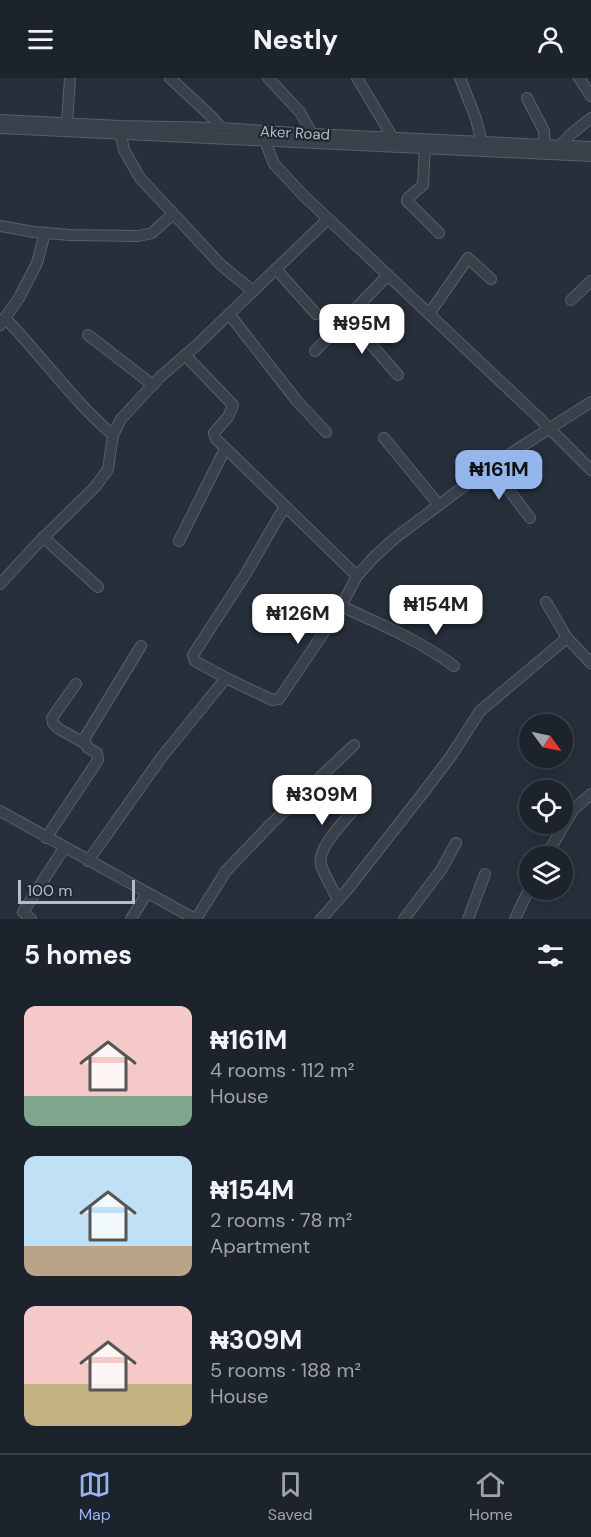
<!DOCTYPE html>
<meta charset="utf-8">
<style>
:root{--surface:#1d232c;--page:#2a2f38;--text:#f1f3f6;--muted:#a0a4a9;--line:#3b4048;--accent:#95b6ec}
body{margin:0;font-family:"DM Sans",sans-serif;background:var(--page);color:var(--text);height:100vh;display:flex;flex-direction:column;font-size:22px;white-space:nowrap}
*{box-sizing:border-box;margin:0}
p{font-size:20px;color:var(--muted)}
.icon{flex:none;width:33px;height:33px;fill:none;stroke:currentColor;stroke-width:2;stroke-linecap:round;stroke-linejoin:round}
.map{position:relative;height:841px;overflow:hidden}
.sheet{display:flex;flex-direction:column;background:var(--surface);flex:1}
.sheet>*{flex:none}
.needle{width:39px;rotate:123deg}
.buttons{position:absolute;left:519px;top:636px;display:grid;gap:12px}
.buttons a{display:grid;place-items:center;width:54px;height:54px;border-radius:50%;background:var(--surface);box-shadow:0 3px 15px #0003,0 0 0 2px var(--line);font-size:30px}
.scale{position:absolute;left:18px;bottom:15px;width:117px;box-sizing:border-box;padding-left:6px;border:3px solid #b6bcc7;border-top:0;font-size:16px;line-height:21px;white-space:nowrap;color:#b6bcc7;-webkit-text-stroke:4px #1f2630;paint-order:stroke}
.price{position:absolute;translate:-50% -51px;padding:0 14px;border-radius:12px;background:#fff;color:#222;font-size:20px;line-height:39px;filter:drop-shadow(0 2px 3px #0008)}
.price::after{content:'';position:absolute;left:50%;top:36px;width:18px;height:14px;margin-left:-9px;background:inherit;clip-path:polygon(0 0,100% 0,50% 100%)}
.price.current{background:var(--accent);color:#111}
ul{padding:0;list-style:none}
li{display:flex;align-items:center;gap:18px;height:150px;padding:0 24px}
li span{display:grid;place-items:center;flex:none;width:168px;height:120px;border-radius:12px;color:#555}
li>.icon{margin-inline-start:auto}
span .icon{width:72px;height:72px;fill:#fffc;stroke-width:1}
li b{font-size:26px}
h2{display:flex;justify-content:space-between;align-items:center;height:72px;padding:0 24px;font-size:26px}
header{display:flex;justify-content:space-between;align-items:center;height:78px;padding:0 24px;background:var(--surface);font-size:27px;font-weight:700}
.menu{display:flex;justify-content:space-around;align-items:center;height:84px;border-top:2px solid var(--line);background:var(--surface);font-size:16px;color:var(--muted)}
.menu a{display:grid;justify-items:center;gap:3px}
.menu .current{color:var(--accent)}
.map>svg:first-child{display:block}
</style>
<header><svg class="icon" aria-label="menu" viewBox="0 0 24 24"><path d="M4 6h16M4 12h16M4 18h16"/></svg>Nestly<svg class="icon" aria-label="person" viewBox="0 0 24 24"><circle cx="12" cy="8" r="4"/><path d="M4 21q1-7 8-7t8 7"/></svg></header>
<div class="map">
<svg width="591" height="841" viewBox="0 0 591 841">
<rect width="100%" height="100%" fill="#272f3b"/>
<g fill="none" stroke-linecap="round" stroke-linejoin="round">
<!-- minor casing -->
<g stroke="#585f69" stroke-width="12">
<g id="minor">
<path d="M170,0l43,40 8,10"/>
<path d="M268,0l32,34 12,22"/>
<path d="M357,0l36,60"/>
<path d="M460,0l15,38 7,26"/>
<path d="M579,0l12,18"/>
<path d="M527,20l17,33 1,15"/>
<path d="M0,42l120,6 101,2 91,6 279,13"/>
<path d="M67,46l3,-46"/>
<path d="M0,50l591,28"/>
<path d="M121,57l3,15 16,28 81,87 32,26"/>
<path d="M265,63l9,23 29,31 233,220 55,55"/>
<path d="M560,68l11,-12 20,-16"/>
<path d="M425,69l-2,38 -15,13 -1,3 32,32"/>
<path d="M0,148l34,6 36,3 68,1 14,-3 21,-19"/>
<path d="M276,191l40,45"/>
<path d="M571,222l20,-19"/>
<path d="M229,236l68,87 29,31"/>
<path d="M429,236l39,-56 23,21"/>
<path d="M347,239l51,58"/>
<path d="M5,240c37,38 67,82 108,117"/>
<path d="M0,247l19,-27 18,-35 8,-30"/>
<path d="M88,257l65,50"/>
<path d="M315,273l73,-76"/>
<path d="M185,277l48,50 -5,12 -14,16 2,6 141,137"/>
<path d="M384,360l55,67"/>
<path d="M491,388l39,52"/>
<path d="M43,459l55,50"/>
<path d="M179,463l46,-92"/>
<path d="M0,506l36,-39 60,-59 12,-17 5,-34 8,-16 39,-42 38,-33 130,-125"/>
<path d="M546,524l21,36 24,25"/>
<path d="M341,528c41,19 76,33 113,60"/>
<path d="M226,600l-31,-17 -2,-6 52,-80 40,-69"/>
<path d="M76,606l-24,34 1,5 6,6 25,14"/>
<path d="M0,733l195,108"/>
<path d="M46,760l52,-78 -1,-7 -9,-5 -4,-9 57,-93"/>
<path d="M546,778l27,-46 18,-16"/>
<path d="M88,783l73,-103 65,-80 46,22 7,-1 60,-89 18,-34 17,-19 21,-19 96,-72 100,-64"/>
<path d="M338,822c-5,-11 -13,-23 -17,-35 -5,-18 29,-50 40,-63"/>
<path d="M31,841l-8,-7 41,-64"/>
<path d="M131,841l16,-26"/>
<path d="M196,841l30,-48 45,-47 83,-79"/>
<path d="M321,841l26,-29 76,-97 28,-37 29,-45 87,-73"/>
<path d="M404,841l37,-49 15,-27"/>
<path d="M468,841l17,-45"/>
<path d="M515,841l15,-32"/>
</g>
</g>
<!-- minor -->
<use href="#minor" stroke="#3a414b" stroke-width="10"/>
</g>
<g text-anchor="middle" stroke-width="4.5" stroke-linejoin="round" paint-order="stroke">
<!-- street labels -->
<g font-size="15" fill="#b6bcc7" stroke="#1f2630">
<text transform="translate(295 55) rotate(3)" y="5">Aker Road</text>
</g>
</g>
</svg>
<div class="buttons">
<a><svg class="needle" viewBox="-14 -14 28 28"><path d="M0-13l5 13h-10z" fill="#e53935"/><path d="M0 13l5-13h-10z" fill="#a0a4a9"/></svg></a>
<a><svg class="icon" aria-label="locate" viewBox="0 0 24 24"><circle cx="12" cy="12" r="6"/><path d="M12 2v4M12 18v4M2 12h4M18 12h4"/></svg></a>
<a><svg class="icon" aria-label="layers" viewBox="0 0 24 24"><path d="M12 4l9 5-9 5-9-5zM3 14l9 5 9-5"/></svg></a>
</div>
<div class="scale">100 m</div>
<b class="price" style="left:362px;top:277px">₦95M</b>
<b class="price current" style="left:499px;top:423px">₦161M</b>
<b class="price" style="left:436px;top:558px">₦154M</b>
<b class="price" style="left:298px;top:567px">₦126M</b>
<b class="price" style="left:322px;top:748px">₦309M</b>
</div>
<section class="sheet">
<h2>5 homes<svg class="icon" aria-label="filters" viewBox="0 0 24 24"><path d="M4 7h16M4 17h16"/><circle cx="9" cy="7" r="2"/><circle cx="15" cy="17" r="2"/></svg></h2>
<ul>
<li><span style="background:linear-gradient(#f6c9c9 75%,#7fa58c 0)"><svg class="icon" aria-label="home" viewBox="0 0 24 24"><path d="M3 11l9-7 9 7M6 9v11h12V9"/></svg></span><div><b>₦161M</b><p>4 rooms · 112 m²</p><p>House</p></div></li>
<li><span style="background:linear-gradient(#bfe0f5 75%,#b9a48a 0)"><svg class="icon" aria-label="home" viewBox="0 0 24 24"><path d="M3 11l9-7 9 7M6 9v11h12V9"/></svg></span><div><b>₦154M</b><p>2 rooms · 78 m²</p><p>Apartment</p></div></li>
<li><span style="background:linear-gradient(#f6c9c9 65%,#c2b280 0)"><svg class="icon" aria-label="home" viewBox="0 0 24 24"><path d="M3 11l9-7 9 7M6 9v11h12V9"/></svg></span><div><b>₦309M</b><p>5 rooms · 188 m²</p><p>House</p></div></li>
</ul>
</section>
<nav class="menu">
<a class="current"><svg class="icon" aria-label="map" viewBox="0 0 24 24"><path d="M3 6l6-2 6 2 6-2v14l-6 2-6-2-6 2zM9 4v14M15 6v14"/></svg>Map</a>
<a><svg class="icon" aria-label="saved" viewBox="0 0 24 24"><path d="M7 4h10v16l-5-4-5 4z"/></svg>Saved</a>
<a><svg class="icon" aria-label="home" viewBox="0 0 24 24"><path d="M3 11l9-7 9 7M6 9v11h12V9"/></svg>Home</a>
</nav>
